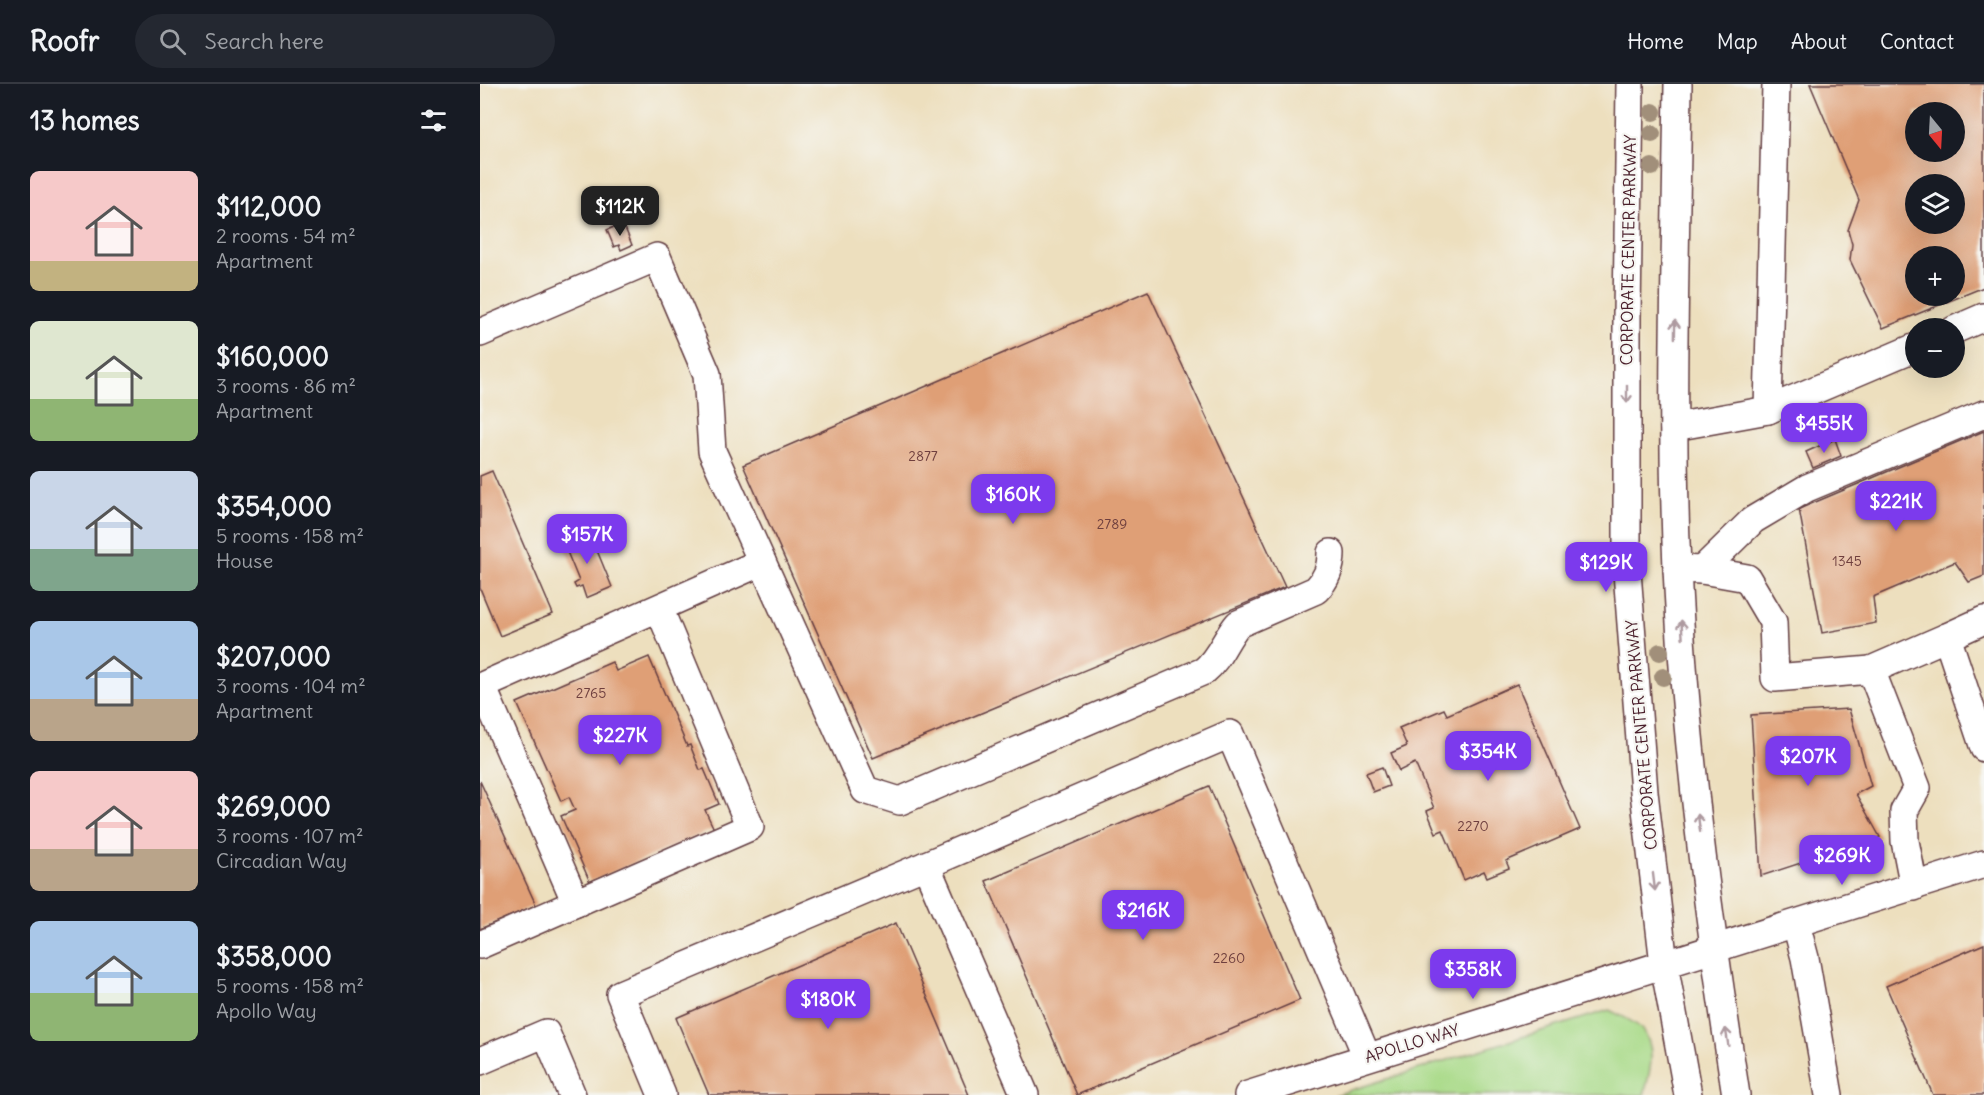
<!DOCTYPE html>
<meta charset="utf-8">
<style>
:root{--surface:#171b24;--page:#242831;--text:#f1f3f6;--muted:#9ea1a6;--line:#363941;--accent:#7c3aed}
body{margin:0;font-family:Delius,sans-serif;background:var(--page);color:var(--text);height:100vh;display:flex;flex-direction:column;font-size:22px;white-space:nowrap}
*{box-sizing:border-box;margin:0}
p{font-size:20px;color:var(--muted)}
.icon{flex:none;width:33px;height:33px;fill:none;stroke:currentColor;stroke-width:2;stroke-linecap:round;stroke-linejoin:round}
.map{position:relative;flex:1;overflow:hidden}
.details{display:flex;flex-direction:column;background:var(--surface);width:480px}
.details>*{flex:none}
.needle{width:39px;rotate:162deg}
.tools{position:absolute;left:1425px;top:18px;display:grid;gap:12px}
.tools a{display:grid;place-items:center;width:60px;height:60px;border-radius:50%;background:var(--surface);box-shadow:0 6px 24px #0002;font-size:30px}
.price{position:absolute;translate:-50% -51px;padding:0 14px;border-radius:12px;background:var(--accent);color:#fff;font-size:20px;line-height:39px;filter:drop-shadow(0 2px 3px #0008)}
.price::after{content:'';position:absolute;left:50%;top:36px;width:18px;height:14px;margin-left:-9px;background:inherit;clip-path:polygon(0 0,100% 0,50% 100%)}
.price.on{background:#222;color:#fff}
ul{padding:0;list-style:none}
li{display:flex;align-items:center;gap:18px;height:150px;padding:0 30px}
li span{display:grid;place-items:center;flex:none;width:168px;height:120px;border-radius:9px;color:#555}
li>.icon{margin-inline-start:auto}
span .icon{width:72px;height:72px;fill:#fffc;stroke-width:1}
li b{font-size:26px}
h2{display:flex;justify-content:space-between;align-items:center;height:72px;padding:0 30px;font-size:26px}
header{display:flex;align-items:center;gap:36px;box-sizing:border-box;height:84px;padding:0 30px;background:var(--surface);border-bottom:2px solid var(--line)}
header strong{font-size:28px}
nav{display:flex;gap:33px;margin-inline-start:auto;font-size:21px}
.search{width:420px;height:54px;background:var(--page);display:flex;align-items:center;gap:15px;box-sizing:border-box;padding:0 21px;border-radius:33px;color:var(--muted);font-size:22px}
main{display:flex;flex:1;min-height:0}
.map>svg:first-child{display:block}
</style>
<header>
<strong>Roofr</strong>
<div class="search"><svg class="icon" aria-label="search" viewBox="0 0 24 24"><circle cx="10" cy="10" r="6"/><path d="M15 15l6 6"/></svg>Search here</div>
<nav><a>Home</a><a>Map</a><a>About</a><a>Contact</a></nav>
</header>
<main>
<section class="details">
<h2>13 homes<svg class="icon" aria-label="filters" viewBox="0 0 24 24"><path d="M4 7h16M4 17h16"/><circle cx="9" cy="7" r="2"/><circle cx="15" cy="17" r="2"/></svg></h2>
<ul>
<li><span style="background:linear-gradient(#f6c9c9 75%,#c2b280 0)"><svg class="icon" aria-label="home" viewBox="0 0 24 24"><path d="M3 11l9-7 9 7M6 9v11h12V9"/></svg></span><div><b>$112,000</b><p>2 rooms · 54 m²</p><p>Apartment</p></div></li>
<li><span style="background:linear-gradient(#dfe7d0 65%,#8fb573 0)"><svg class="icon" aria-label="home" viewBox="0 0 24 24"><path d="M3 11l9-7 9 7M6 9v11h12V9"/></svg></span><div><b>$160,000</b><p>3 rooms · 86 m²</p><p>Apartment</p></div></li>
<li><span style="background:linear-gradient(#c9d6e8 65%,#7fa58c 0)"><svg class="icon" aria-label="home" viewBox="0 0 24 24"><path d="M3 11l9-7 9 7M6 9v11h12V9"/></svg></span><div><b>$354,000</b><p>5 rooms · 158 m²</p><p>House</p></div></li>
<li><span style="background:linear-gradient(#a9c7e8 65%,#b9a48a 0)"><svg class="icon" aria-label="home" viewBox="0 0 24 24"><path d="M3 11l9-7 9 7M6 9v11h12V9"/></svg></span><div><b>$207,000</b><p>3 rooms · 104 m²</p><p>Apartment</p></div></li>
<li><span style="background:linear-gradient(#f6c9c9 65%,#b9a48a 0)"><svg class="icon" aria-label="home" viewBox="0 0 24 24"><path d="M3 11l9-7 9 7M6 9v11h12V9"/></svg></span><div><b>$269,000</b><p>3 rooms · 107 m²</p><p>Circadian Way</p></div></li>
<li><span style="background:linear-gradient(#a9c7e8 60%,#8fb573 0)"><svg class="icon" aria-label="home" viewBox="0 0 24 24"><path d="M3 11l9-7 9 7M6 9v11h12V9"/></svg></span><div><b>$358,000</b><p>5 rooms · 158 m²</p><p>Apollo Way</p></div></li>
</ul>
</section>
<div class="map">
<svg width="1504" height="1011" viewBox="0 0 1504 1011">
<rect width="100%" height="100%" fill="#f6f6f2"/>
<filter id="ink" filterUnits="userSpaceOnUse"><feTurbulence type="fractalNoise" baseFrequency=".0167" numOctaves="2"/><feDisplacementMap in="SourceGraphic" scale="12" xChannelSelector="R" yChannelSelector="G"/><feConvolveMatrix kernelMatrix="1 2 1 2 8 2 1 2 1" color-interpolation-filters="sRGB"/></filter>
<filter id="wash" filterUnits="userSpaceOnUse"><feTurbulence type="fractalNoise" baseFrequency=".008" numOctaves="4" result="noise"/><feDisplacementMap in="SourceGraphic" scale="24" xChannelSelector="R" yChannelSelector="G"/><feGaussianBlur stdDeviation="1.35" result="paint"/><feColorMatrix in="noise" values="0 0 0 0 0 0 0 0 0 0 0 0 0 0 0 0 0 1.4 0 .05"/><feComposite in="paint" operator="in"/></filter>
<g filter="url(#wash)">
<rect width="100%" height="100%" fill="#eddfbe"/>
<!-- green -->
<path fill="#a9da88" stroke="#7a7c5a" stroke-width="1.5" d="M1129,926c10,5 26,11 33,20 16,18 7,45 2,65h-309z"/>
<g id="blocks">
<!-- building -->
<g fill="#df9f76" fill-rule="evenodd">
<path d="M1330,0h174v203l-101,41 -33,-68 2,-16 -4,-14 11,-30zM1436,28h38v40h-38zM1436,100h38v40h-38zM1436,172h38v40h-38z"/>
<path d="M143,139l9,22 -11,5 -2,-5 -5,2 -7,-17z"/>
<path d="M668,207l137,296 -412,171 -130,-293z"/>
<path d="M1504,347v145l-15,6 -14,-20 -82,35 3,26 -54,10 -23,-124z"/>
<path d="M1355,355l6,17 -28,12 -7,-16z"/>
<path d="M12,387l61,143 -53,22 -20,-48v-112z"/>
<path d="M109,447l23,56 -26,11 -4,-12 -6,2 -2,-4 5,-3 -16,-39z"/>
<path d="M169,573l38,89 3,-1 10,25 4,-1 15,35 -14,6 9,19 -124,53 -29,-66 14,-6 -6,-13 -8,4 -44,-98 95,-41 4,9z"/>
<path d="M1037,600l63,145 -74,32 3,7 -22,9 -3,-6 -20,9 -21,-50 -7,3 -9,-22 7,-3 -19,-45 -16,8 -8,-18 16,-7 -8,-18 45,-19 3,6z"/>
<path d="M1369,625l22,77 -15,8 24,43 -119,39 -10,-161z"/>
<path d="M902,683l7,19 -16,6 -7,-19z"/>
<path d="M0,697l56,124 -56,24z"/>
<path d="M729,702l91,214 -223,95 -91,-214z"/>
<path d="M416,839l73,172h-260l-33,-77z"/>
<path d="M1504,860v151h-51l-47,-109z"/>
</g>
</g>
</g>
<g filter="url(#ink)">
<use href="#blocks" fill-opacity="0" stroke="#623c41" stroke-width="1.5"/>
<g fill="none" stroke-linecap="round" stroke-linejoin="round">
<!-- minor casing -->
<g stroke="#623c41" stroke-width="30">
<g id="minor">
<path d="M1150,0l-3,233v255l17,220 20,172 24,131"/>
<path d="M1198,0c-2,161 -8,323 -1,484 8,177 32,353 59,527"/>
<path d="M1474,246l30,-13"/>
<path d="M0,249l177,-76 50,117 5,77 153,339 35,11 304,-130c16,-13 21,-32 34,-47l78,-34c11,-11 15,-22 15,-37"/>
<path d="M1288,326l8,-326"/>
<path d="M1194,343l94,-17 148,-63"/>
<path d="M1197,485l25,1 45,8 26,44 2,56 96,-8 46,118 -13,23 1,30 9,46"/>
<path d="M1222,486l51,-50 54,-32 177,-74"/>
<path d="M179,524l91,219 -174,76 -94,-217 280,-124"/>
<path d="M1467,553l37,-17"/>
<path d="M1391,586l76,-33 37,111"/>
<path d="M446,781l304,-131 137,323"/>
<path d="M1316,840l9,34 24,137"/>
<path d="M0,861l96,-42"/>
<path d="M0,977l66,-28 26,62"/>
<path d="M182,1011l-42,-101 306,-129 99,230"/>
<path d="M768,1011l736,-231"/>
</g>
</g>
<!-- minor -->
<use href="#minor" stroke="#fff" stroke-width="27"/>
</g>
<!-- trees -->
<g fill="#a18f7a">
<circle cx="1173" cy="28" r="9"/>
<circle cx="1172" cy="50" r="9"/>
<circle cx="1172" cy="83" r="9"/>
<circle cx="1180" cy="568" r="9"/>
<circle cx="1183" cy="593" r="9"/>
</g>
<!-- one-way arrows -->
<defs><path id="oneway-shaft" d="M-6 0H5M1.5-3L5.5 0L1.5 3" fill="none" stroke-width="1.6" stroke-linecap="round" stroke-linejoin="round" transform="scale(1.5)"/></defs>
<g stroke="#ae9aa0">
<use href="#oneway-shaft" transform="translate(1195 245) rotate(-89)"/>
<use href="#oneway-shaft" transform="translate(1147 310) rotate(90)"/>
<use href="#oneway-shaft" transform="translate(1202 545) rotate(-94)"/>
<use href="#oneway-shaft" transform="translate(1219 739) rotate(-97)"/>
<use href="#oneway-shaft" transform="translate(1174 798) rotate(83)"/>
<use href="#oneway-shaft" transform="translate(1247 953) rotate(-99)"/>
</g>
</g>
<g text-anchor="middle" stroke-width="4.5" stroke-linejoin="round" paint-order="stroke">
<!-- number labels -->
<g font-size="14" fill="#6f3f3e">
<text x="443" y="377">2877</text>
<text x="632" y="445">2789</text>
<text x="1367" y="482">1345</text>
<text x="111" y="614">2765</text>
<text x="993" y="747">2270</text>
<text x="749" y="879">2260</text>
</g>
<!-- street labels -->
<g font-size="16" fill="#4a1f2b" stroke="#f6f6f2">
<text transform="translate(1148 166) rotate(-89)" y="6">CORPORATE CENTER PARKWAY</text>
<text transform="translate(1161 651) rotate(-95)" y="6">CORPORATE CENTER PARKWAY</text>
<text transform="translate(932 959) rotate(-17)" y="6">APOLLO WAY</text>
</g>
</g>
</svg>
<div class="tools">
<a><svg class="needle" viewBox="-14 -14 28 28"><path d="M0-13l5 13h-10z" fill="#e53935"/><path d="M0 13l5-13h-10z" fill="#9ea1a6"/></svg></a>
<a><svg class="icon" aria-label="layers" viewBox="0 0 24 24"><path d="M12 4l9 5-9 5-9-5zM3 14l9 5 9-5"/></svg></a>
<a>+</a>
<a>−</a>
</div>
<b class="price on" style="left:140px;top:153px">$112K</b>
<b class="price" style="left:1344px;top:370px">$455K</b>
<b class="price" style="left:533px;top:441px">$160K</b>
<b class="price" style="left:1416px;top:448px">$221K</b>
<b class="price" style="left:107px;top:481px">$157K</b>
<b class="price" style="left:1126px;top:509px">$129K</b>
<b class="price" style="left:140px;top:682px">$227K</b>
<b class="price" style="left:1008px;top:698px">$354K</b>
<b class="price" style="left:1328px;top:703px">$207K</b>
<b class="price" style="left:1362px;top:802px">$269K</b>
<b class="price" style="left:663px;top:857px">$216K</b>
<b class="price" style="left:993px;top:916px">$358K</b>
<b class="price" style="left:348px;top:946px">$180K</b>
</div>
</main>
